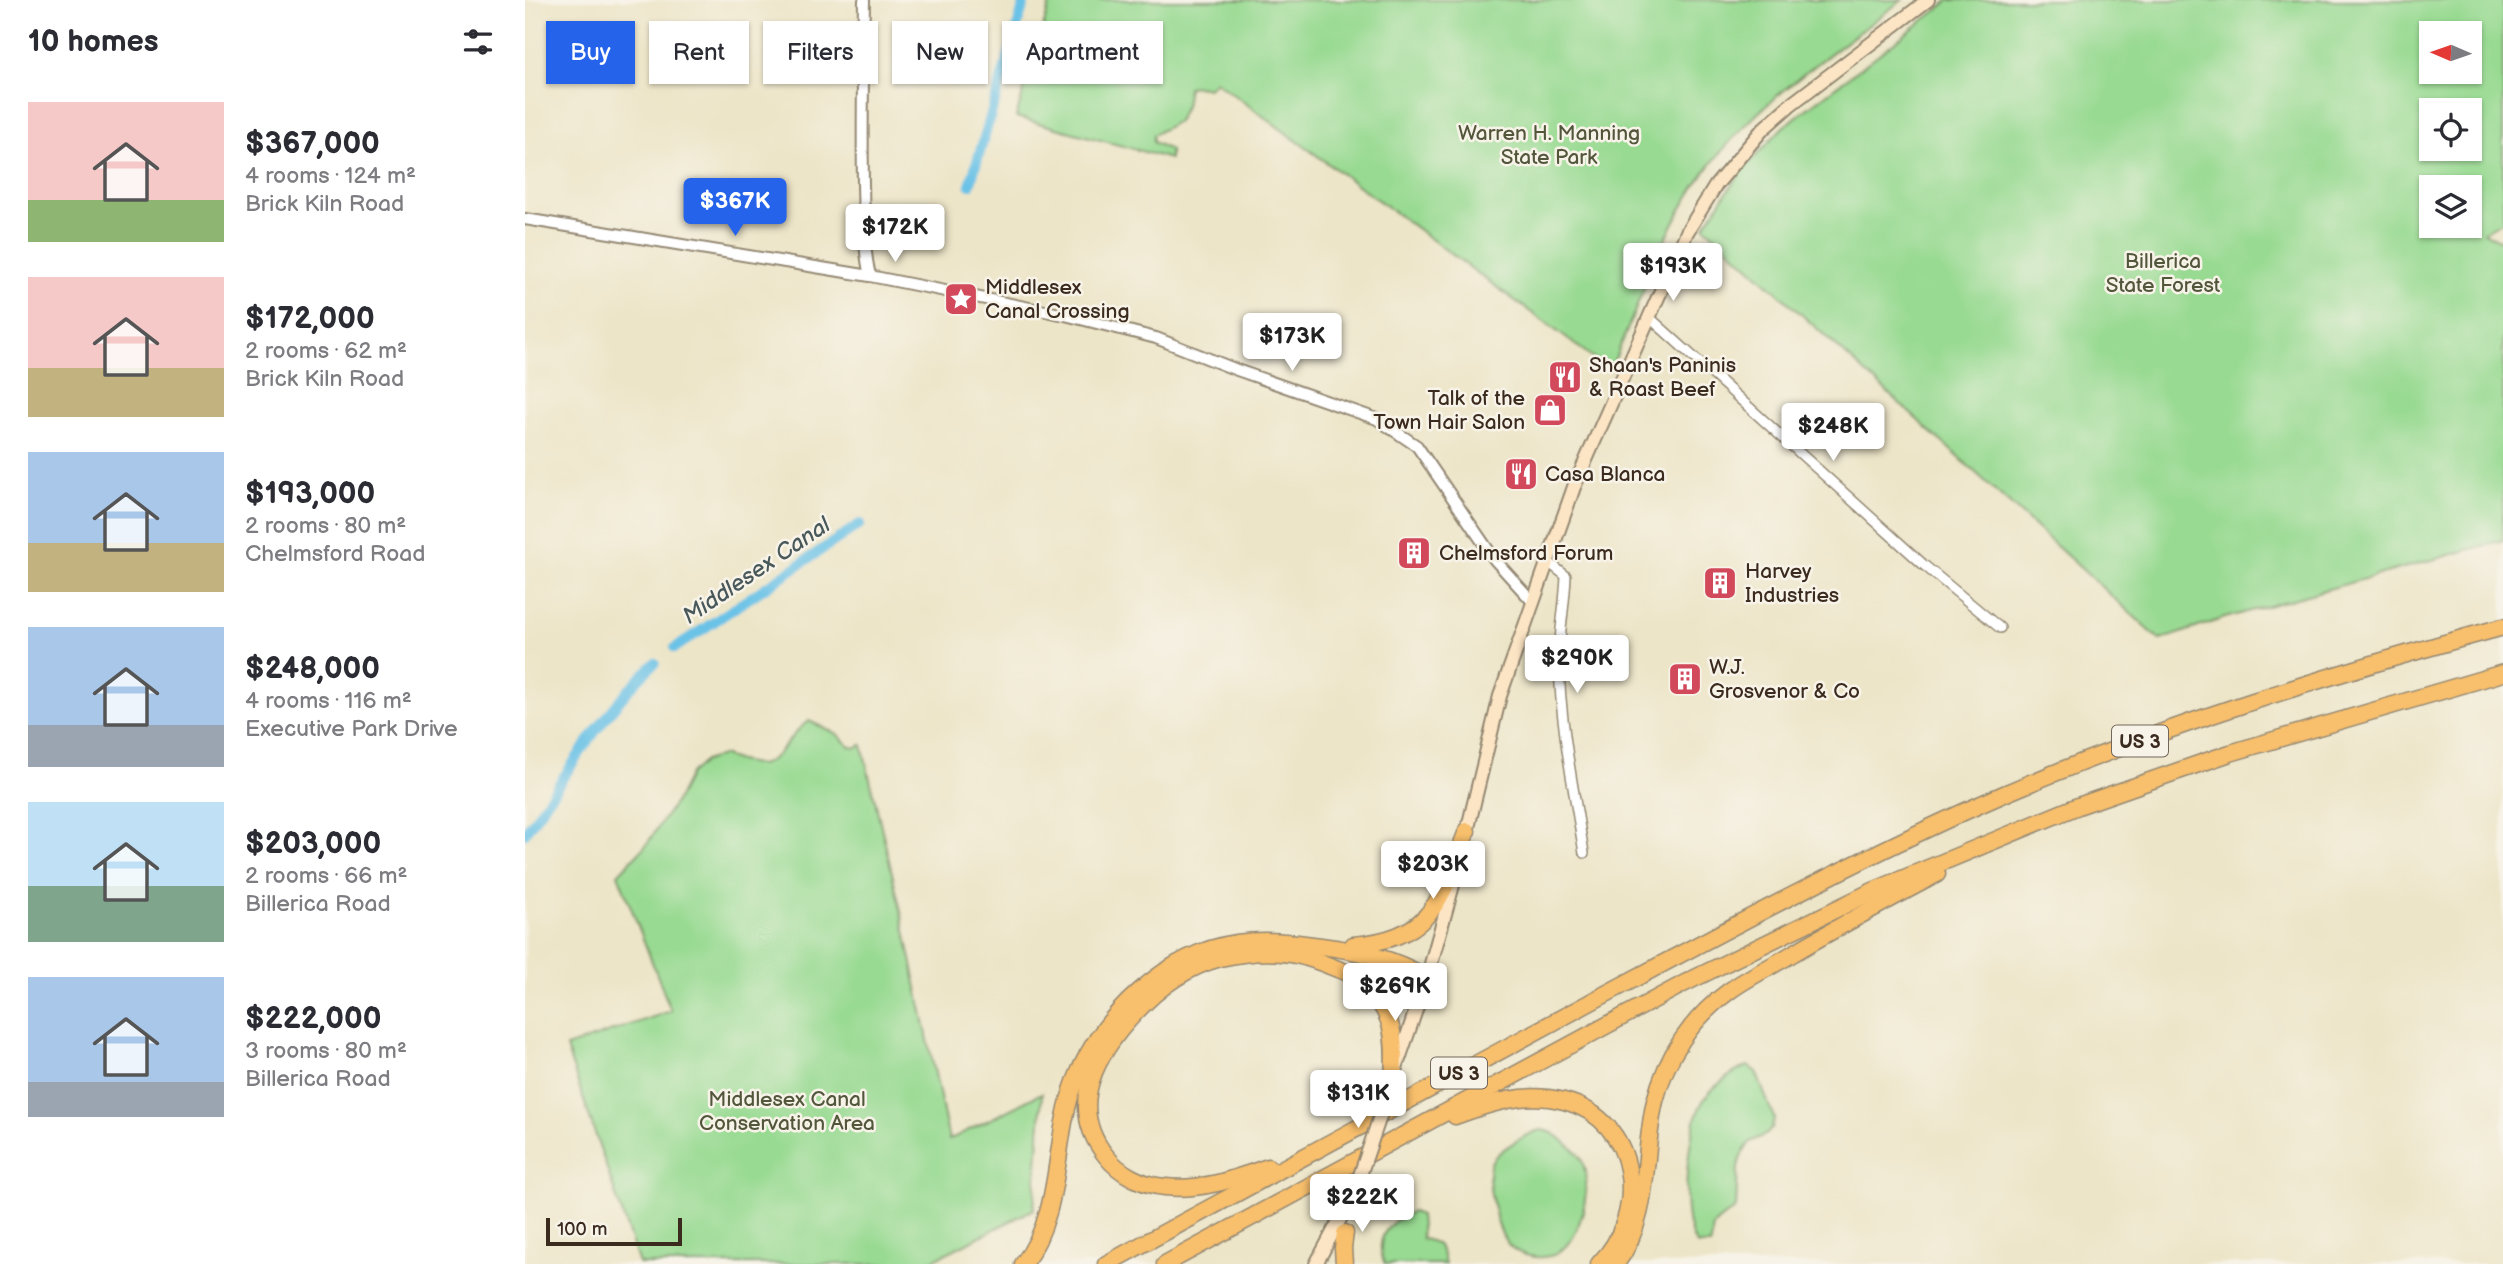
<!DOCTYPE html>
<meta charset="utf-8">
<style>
:root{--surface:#fff;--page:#f7f7f7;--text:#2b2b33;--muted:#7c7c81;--accent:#2563eb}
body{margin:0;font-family:"Balsamiq Sans",sans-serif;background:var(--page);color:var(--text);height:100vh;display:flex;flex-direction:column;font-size:26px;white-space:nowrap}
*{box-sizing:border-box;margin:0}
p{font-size:23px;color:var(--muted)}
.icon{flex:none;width:38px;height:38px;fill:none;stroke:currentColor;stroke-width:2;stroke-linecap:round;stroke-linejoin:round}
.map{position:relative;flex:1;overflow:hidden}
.details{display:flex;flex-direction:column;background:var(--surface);width:525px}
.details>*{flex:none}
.top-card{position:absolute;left:21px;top:21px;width:665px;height:63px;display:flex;gap:14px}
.needle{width:46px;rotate:272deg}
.tools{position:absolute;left:1894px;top:21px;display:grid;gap:14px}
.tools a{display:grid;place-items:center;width:63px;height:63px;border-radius:0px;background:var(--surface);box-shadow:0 2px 5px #0004;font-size:35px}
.scale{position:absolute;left:21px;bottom:18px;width:136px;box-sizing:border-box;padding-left:7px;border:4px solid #3b2a1e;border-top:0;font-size:19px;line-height:24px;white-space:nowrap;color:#3b2a1e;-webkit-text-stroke:5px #f7f3e8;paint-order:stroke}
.price{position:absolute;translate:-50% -60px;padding:0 16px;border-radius:7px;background:#fff;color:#222;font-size:23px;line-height:46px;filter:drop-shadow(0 2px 4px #0008)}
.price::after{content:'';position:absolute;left:50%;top:42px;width:21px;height:16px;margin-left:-10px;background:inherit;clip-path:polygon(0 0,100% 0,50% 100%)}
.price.selected{background:var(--accent);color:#fff}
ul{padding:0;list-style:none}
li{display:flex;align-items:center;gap:21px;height:175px;padding:0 28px}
li span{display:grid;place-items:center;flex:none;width:196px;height:140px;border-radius:0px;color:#555}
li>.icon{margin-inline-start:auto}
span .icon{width:84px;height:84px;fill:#fffc;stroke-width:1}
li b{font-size:30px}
h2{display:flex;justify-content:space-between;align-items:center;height:84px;padding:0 28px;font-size:30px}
.chip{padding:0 24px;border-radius:0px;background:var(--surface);box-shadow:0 2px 5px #0004;font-size:24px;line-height:63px}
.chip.selected{background:var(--accent);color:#fff}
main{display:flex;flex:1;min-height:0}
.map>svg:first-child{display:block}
</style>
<main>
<section class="details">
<h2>10 homes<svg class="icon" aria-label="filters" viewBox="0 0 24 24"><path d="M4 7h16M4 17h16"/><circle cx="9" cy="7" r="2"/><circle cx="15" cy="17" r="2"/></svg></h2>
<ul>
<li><span style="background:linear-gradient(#f6c9c9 70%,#8fb573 0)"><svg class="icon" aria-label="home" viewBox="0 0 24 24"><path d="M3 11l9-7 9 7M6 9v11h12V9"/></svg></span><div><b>$367,000</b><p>4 rooms · 124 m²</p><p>Brick Kiln Road</p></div></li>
<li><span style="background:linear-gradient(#f6c9c9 65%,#c2b280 0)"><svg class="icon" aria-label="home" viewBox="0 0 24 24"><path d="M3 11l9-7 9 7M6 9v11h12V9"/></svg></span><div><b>$172,000</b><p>2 rooms · 62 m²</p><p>Brick Kiln Road</p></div></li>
<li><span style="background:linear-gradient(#a9c7e8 65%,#c2b280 0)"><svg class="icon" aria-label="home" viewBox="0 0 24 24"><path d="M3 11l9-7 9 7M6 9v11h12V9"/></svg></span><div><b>$193,000</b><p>2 rooms · 80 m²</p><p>Chelmsford Road</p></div></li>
<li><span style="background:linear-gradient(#a9c7e8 70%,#9aa5b1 0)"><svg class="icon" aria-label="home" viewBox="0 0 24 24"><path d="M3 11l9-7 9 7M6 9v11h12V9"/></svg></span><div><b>$248,000</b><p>4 rooms · 116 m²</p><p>Executive Park Drive</p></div></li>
<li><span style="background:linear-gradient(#bfe0f5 60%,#7fa58c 0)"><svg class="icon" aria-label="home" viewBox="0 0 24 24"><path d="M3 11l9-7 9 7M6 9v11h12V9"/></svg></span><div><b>$203,000</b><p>2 rooms · 66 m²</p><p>Billerica Road</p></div></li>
<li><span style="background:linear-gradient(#a9c7e8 75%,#9aa5b1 0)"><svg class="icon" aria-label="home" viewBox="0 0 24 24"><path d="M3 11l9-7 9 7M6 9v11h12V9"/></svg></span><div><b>$222,000</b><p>3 rooms · 80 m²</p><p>Billerica Road</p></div></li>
</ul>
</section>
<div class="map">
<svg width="1978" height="1264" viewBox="0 0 1978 1264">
<rect width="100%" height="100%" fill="#f7f3e8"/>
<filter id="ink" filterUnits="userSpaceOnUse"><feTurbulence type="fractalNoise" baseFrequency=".0143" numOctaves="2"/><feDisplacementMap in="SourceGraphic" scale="14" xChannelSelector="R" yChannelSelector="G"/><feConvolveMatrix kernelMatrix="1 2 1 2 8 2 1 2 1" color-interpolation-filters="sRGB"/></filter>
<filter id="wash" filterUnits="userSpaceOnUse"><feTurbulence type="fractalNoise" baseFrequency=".00686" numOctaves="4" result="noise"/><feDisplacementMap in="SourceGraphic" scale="28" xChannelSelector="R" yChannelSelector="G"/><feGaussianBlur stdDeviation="1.57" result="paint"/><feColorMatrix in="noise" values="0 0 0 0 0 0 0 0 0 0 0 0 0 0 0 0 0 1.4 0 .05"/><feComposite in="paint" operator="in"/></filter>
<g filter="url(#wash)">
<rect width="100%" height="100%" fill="#ede5c8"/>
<!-- green -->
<g fill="#98da92" stroke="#6a8258" stroke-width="2" fill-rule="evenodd">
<path d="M526,0h851c-77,59 -162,112 -213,196 -34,55 -53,117 -79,174l-395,-289 -6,7 -12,-2 -9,1 -3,19 -7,15 -25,14v7l17,8v9l-154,-42z"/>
<path d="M1425,0h553v221l-19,11 19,10v298l-278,78 -65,22 -456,-414 36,-53 43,-46zM1906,33h38v39h-38zM1906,110h38v39h-38zM1906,187h38v39h-38z"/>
<path d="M284,721l28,13 12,12 6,2 7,-3 38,162 49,233 93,-47 -8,116 -109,55h-286l-73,-217 105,-36 -53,-137 28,-29 32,-47 12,-24 15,-13 17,-6 17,6 22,4c23,-9 28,-32 48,-44z"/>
<path d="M1223,1066l8,6 18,46 -2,10 -5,6 -17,8 -9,14 -3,11 -2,41c-6,6 -20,11 -23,19 -2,6 0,12 -3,18h-12c-21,-19 -10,-119 4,-142 8,-15 30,-31 46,-37z"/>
<path d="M1015,1130c13,1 18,6 27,14 4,4 9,6 12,11 17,26 2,102 -36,102 -12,1 -25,-3 -34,-12 -12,-12 -24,-67 -18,-82 5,-12 37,-30 49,-33z"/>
<path d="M887,1212l8,3 2,24c16,2 20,9 23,25h-60c-12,-25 4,-44 27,-52z"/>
</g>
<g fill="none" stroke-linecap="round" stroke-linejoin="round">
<!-- canal -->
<g stroke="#6ac2e7" stroke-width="10">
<path d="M445,185l55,-185"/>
<path d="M150,648l185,-124"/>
<path d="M0,833c40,-56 80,-124 130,-170"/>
</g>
</g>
</g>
<g filter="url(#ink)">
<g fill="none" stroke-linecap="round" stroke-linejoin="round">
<!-- minor casing -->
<g stroke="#948873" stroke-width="12">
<g id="minor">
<path d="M1124,317l276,249 75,62"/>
<path d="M1022,561l19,15c-1,28 -7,58 -7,85 1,64 15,129 25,192"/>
</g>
</g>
<!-- tertiary casing -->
<g stroke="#948873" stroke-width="14">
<g id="tertiary">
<path d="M339,0c-1,61 -2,123 -1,184 1,31 0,62 7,92"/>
<path d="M0,219l345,57 195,39 91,23 81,32 140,49 40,27 78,114 38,42"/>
</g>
</g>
<!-- secondary casing -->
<g stroke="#948873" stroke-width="16">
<g id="secondary">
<path d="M940,840l35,-144 74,-209 113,-255 29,-47 47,-56 27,-24 138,-105"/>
<path d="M871,1068l31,-90 30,-107"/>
<path d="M791,1264l38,-71"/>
</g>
</g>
<!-- motorway casing -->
<g stroke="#948873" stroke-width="19">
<g id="motorway">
<path d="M828,945c82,-7 87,-46 114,-114"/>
<path d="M827,977c41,29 44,54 41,101"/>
<path d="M930,1116c36,-13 70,-25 109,-15 75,19 85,113 35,163"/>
<path d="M743,1167c-34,12 -67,24 -103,20 -23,-2 -45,-13 -59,-31 -41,-51 -8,-104 30,-144 23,-25 51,-45 84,-54 30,-7 64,-9 94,2 15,5 29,12 44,16 23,6 46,4 69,2"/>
<path d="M498,1264c41,-53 29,-123 52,-182 25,-65 91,-129 162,-139 28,-4 56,-1 84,3 38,5 73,12 106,32"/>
<path d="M581,1264c161,-87 322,-175 483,-261 137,-73 273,-147 415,-209 162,-69 330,-121 499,-167"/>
<path d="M640,1264l520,-281 188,-92 205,-85 152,-53 273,-80"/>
<path d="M819,1264l-1,-16 2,-15"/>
<path d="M1091,1264c36,-47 26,-109 39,-163 11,-44 37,-83 73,-109 20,-15 43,-25 64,-38 47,-28 96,-54 145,-80"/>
</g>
</g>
<!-- minor -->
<use href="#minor" stroke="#fff" stroke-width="9"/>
<!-- tertiary -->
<use href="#tertiary" stroke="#fff" stroke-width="10"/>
<!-- secondary -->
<use href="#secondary" stroke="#fce5c4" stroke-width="12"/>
<!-- motorway -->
<use href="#motorway" stroke="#f8bf6c" stroke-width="16"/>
<!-- secondary-bridge casing -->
<g stroke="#948873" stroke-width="16" stroke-linecap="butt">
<path id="secondary-bridge" d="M829,1193l39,-115"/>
</g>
<!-- secondary-bridge -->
<use href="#secondary-bridge" stroke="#fce5c4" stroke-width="12"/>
</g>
</g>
<!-- icons -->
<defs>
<g id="sight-square" transform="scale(1.75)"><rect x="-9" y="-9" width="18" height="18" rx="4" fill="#d1495b" stroke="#f7f3e8"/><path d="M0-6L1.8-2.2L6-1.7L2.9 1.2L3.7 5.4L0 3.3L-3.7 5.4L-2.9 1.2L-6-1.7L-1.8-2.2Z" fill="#fff"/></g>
<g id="restaurant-square" transform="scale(1.75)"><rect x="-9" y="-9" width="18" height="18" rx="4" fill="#d1495b" stroke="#f7f3e8"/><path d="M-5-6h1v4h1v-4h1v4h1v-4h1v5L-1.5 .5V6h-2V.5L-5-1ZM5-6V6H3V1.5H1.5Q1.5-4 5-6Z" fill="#fff"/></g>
<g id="shop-square" transform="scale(1.75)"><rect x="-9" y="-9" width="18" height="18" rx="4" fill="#d1495b" stroke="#f7f3e8"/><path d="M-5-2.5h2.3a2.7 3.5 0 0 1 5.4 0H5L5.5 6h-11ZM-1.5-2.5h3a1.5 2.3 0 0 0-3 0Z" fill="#fff"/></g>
<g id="building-square" transform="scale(1.75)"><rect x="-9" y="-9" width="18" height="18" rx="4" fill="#d1495b" stroke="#f7f3e8"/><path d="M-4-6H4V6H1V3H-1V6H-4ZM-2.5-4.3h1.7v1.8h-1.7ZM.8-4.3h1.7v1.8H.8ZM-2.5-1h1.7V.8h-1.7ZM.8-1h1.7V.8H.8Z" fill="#fff"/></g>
</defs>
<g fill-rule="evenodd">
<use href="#sight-square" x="436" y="299"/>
<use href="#restaurant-square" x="1040" y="377"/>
<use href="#shop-square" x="1025" y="410"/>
<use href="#restaurant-square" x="996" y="474"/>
<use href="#building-square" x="889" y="553"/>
<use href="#building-square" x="1195" y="583"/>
<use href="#building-square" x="1160" y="679"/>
</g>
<g text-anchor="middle" stroke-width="5" stroke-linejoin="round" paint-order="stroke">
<!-- shield labels -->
<g fill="#f7f3e8" stroke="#73665b" stroke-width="2">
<rect x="1587" y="725.5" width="56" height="31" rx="5"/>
<rect x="906" y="1057.5" width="56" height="31" rx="5"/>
</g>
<g font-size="19" font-weight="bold" fill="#3b2a1e">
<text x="1615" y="748">US 3</text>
<text x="934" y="1080">US 3</text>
</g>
<!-- park labels -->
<g font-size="21" fill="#52563b" stroke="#f7f3e8">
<text x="1024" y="140">Warren H. Manning<tspan x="1024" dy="24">State Park</tspan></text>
<text x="1638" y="268">Billerica<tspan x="1638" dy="24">State Forest</tspan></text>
<text x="262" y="1106">Middlesex Canal<tspan x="262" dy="24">Conservation Area</tspan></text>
</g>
<!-- poi labels -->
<g font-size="21" fill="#3b2a1e" stroke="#f7f3e8" text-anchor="start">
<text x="460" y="294">Middlesex<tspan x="460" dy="24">Canal Crossing</tspan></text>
<text x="1064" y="372">Shaan's Paninis<tspan x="1064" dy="24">&amp; Roast Beef</tspan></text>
<text x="1000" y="405" text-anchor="end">Talk of the<tspan x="1000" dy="24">Town Hair Salon</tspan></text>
<text x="1020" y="481">Casa Blanca</text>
<text x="914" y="560">Chelmsford Forum</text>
<text x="1220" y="578">Harvey<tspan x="1220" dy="24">Industries</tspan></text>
<text x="1184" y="674">W.J.<tspan x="1184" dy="24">Grosvenor &amp; Co</tspan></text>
</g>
<!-- water labels -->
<g font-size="23" font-style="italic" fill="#49585a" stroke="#f7f3e8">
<text transform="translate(231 570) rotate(-34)" y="8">Middlesex Canal</text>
</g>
</g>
</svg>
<div class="tools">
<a><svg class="needle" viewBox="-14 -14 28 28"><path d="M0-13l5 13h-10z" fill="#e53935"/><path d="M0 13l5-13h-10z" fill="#7c7c81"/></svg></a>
<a><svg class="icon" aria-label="locate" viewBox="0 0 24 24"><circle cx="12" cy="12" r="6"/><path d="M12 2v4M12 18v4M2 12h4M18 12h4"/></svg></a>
<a><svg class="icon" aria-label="layers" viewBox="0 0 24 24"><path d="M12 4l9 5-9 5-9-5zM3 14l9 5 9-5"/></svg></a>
</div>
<div class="scale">100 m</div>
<b class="price selected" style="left:210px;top:238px">$367K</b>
<b class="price" style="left:370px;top:264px">$172K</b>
<b class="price" style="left:1148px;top:303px">$193K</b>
<b class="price" style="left:767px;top:373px">$173K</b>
<b class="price" style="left:1308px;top:463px">$248K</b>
<b class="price" style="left:1052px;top:695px">$290K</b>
<b class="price" style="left:908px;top:901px">$203K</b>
<b class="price" style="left:870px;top:1023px">$269K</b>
<b class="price" style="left:833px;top:1130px">$131K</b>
<b class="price" style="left:837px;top:1234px">$222K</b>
<div class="top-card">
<a class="chip selected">Buy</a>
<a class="chip">Rent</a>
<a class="chip">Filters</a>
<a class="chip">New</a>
<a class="chip">Apartment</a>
</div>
</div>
</main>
